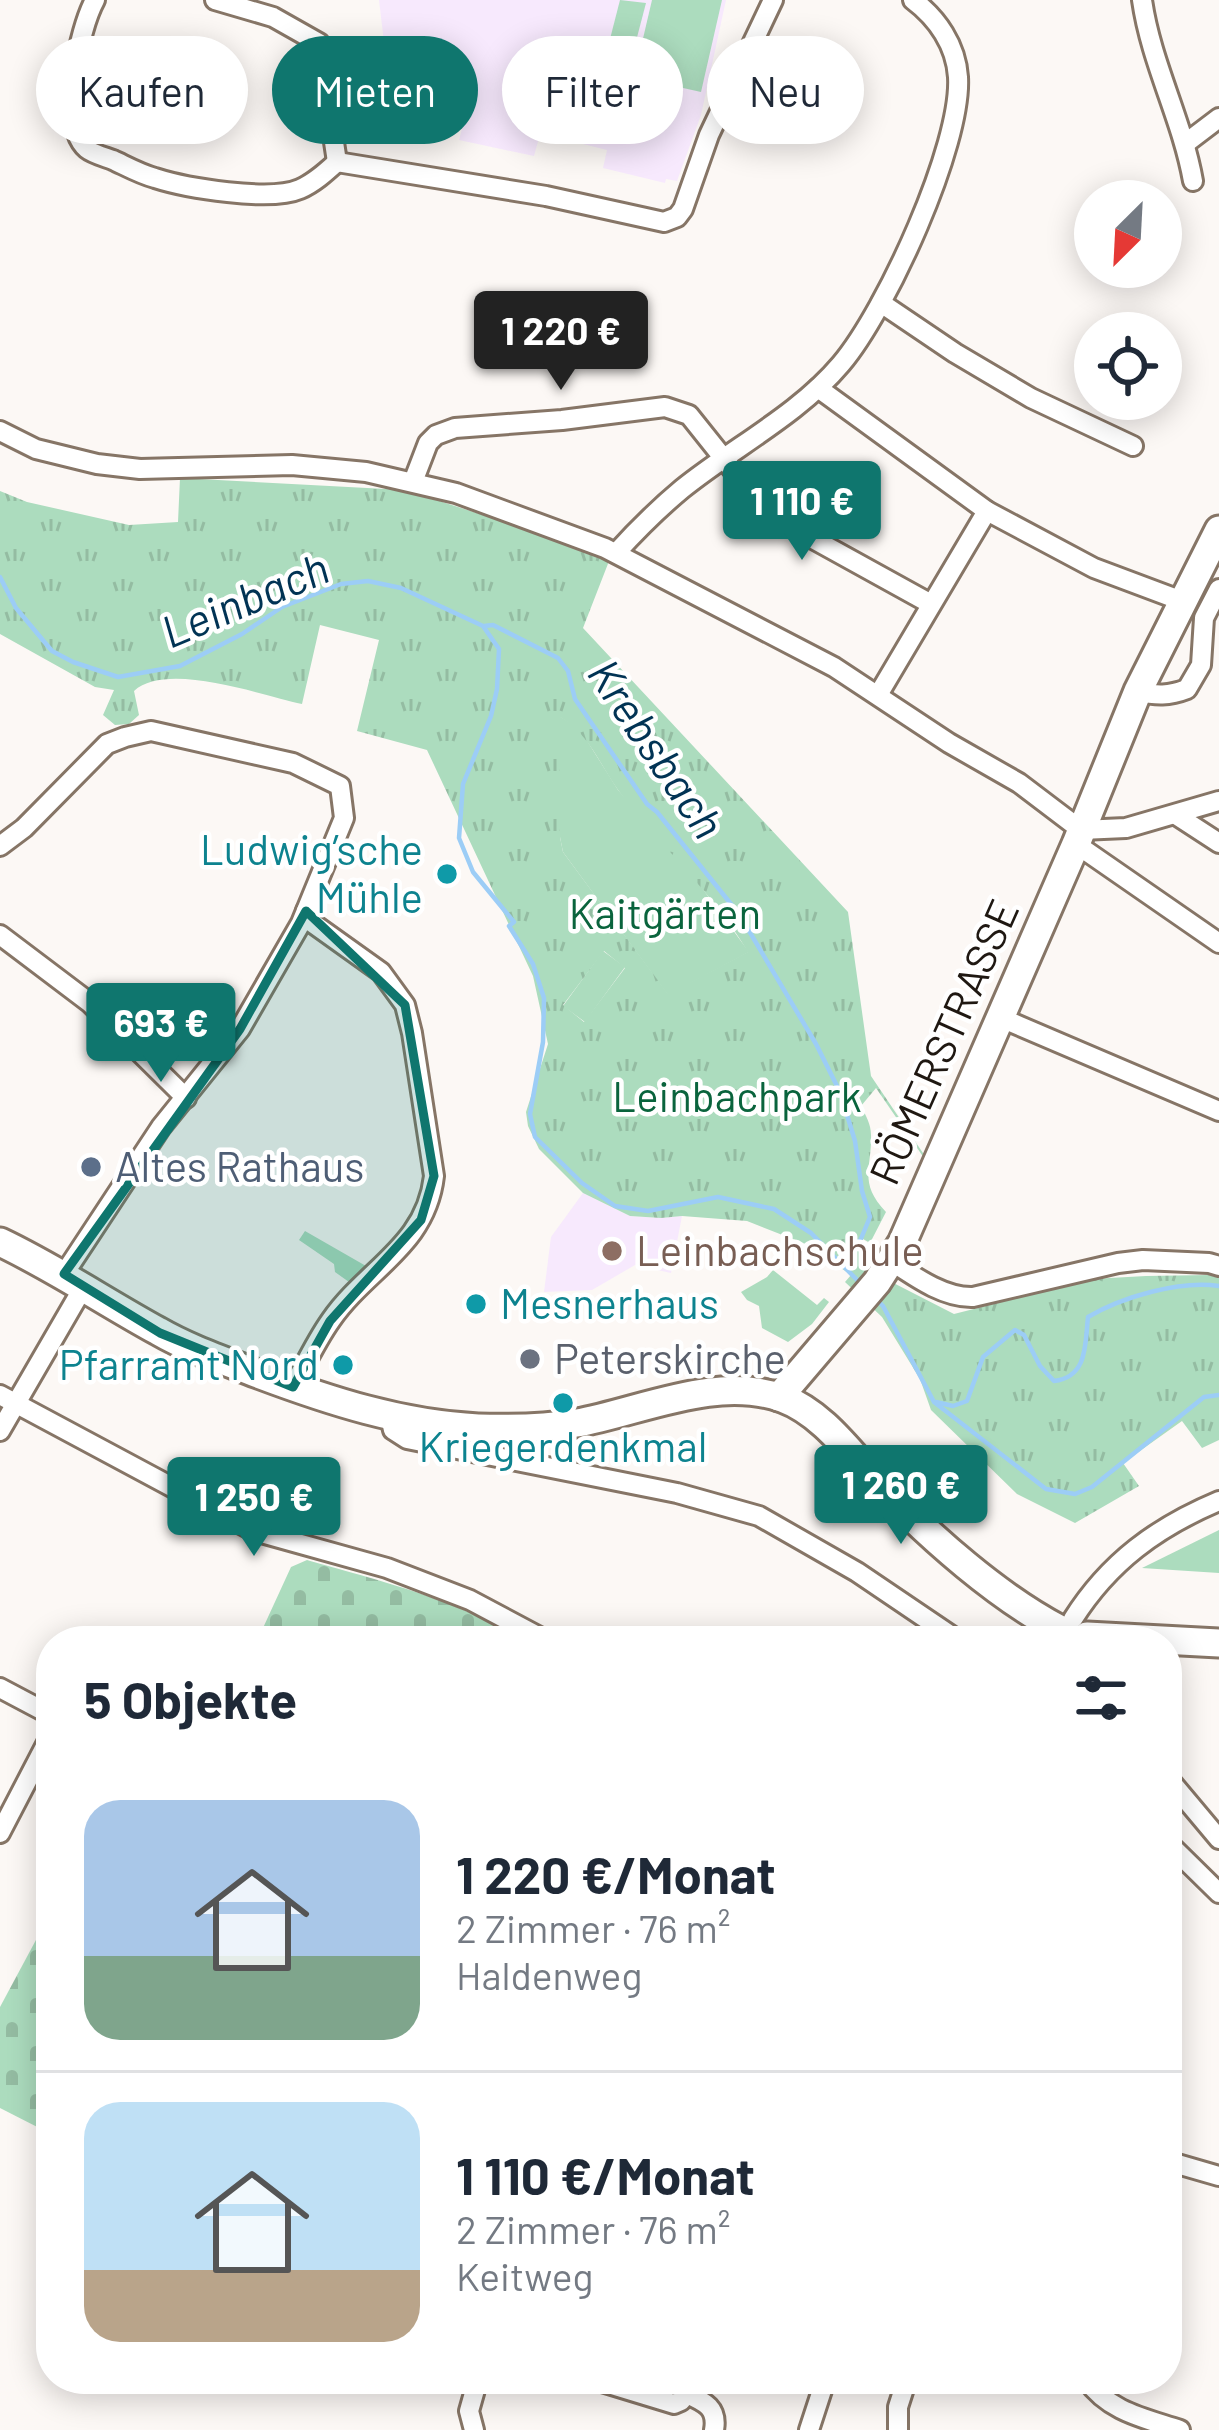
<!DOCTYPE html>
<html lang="de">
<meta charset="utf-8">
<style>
:root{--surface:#fff;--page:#f6f6f7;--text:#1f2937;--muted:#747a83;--line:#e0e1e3;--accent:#0f766e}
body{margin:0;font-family:Barlow,sans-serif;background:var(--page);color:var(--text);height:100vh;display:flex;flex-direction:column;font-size:45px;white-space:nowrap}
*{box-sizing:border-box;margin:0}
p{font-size:39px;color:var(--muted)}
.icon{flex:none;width:66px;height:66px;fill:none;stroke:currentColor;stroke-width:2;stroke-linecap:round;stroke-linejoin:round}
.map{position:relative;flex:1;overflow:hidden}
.panel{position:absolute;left:36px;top:1626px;width:1146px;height:768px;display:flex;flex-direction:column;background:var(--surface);border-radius:48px;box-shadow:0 6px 30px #0003}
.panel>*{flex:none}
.guide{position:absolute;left:36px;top:36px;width:1149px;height:108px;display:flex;gap:24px}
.needle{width:78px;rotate:204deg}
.tools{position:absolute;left:1074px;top:180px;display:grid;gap:24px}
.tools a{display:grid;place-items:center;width:108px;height:108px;border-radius:50%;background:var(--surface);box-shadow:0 6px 30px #0003;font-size:60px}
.price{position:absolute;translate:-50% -102px;padding:0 27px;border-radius:12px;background:var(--accent);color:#fff;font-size:39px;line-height:78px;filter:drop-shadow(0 3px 6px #0008)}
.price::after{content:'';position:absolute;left:50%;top:72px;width:36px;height:27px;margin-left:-18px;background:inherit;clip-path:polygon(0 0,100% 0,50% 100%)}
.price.selected{background:#222;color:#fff}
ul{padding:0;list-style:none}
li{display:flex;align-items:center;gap:36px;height:300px;padding:0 48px}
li+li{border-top:3px solid var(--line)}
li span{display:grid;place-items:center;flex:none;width:336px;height:240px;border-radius:36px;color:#555}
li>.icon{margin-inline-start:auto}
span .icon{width:144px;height:144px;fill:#fffc;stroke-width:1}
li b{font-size:51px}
h2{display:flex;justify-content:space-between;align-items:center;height:144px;padding:0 48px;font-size:51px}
.chip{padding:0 42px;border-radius:54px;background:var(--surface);box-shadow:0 6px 30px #0003;font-size:42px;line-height:108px}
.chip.selected{background:var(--accent);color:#fff}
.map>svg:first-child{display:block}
</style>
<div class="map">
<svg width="1219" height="2430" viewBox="0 0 1219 2430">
<defs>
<pattern id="cemetery-stones" width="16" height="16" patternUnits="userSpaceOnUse" patternTransform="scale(3)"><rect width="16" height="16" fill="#acdcbe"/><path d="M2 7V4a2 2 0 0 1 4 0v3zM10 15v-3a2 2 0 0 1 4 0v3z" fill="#94bca2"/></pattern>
<pattern id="park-tufts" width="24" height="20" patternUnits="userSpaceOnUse" patternTransform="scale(3)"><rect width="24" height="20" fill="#acdcbe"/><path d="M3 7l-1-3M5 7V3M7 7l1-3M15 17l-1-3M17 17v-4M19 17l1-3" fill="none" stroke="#94bca2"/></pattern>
</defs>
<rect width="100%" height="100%" fill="#fcf8f5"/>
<!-- education -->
<g fill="#f7e9fd">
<path d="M379,0h347l-25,115 -24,66 -11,-2 -1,4 -62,-15 4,-18 -72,-18 -1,4 5,2 -5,18 -75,-16 5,-19 5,1 1,-5 -14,-4 -4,7 -70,-9 5,-43z"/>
<path d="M583,1193l47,23 31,2 21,-2 -11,57 -36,-8 -43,25 -48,2 7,-55z"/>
</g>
<!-- green -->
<g fill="#acdcbe">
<path d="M620,0l26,3 -11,42 -25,-6z"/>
<path d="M652,0h70l-21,92 -67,-15z"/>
<path d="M559,716l20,12 39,62 70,79 61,83 -81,43 -105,-143 -3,-15z"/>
<path d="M603,951l22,16 -40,55 -22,-16z"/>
<path d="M305,1231l61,35 -17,16 -14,-10 -1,-8 -35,-24z"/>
<path d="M773,1270l44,35 7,-7 5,4 -17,22 -24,18 -26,-14 -3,-22 -12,-6 -6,-8 26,-15z"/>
<path d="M1219,1530v43l-77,-5z"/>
</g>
<!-- cemetery -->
<g fill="url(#cemetery-stones)">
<path d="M307,1560c40,12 185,47 202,81h-252l34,-74z"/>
<path d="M51,1912v222l-51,-26v-101z"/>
</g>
<!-- park -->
<path fill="url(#park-tufts)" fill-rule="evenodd" d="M180,478l225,12 206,66 -28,72 265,284 23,164 56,83 -53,114 80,41 137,-35 55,-3 63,-1 10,3v162l-17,8 -20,-27 -59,42 16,23 -64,37 -58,-29 -86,-84 -11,-31 -38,-62 -37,-35 6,-7 -43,-30 -61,-24 -65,-5 -21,2 -31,-2 -47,-23 -44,-44 -11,-23 -2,-14 22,-68 -15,-68 -106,-226 -70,-19 22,-91 -59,-15 -18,79c-42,-9 -135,-43 -168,-13l5,24 -10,9 -14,1 -12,-10 11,-25 -19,-3 -95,-53v-143l27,11 102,23 49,-3zM560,717c30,18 38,45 58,73 41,55 95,102 130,162l-80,42 -105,-142 -3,-15zM604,951l21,17 -41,54 -21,-17zM876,1088l48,70 -47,105 -20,-14 6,-10 7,4 16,-31c-28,-29 -14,-44 -15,-77 0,-11 -5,-19 -10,-29z"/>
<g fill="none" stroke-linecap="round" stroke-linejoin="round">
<!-- stream -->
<g stroke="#9ccdf6" stroke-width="4.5">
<path d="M0,577l16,31 36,43 21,11 45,15 62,-11 62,-32 40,-27 59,-23 27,-3 33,7 82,38 16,23 -2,40 -6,27 -28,68 -4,54 14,34 41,50 -5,4 24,38 11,34 -1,44 -13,72 5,23 47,46 33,23 33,5 70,-14 56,12 37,24 51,52"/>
<path d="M484,626l9,-1 65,33 10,13 7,28 72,105 10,8 82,102 77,130 24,48 15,49 7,50 8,26 -10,24 -9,3 -6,23"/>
<path d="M875,1298l8,8 51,96 112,87 29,5 17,-7 112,-90 15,-2"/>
<path d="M936,1402l17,4 14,-5 16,-44 32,-27 9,5 16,31 14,15c34,-4 31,-37 34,-64 34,-20 92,-37 131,-31"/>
</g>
<!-- minor casing -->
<g stroke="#867566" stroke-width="24">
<g id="minor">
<path d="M95,0c-16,29 -37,124 -8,149 6,5 18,8 26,11 13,6 27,14 42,18 31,10 115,24 145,11 14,-6 26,-17 37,-27"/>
<path d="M215,0l58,17 46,26 18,119"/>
<path d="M1142,0c9,63 40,119 51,181"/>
<path d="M1186,143l33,-25"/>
<path d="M337,162l209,34 118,26 13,-5 6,-8 26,-74 64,-135"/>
<path d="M881,303l74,50 76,45 102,48"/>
<path d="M818,388l169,123 107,57 88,33"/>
<path d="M0,431l36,18 61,15 43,5 152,-4 74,7 90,21 149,55 229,119 115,76 70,40 62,47 45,-2 93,-27"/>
<path d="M413,482l15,-39 8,-8 19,-7 107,-8 103,-13 24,8 79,99 163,90"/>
<path d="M616,553c20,-22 42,-44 66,-64 52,-42 116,-74 159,-125 45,-53 121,-219 117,-287 -2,-32 -21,-59 -45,-77"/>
<path d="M1138,691c18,5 31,5 49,-2l14,-24 3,-47 15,-29"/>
<path d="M878,695l109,-184"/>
<path d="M1176,815l43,28"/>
<path d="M1076,844l143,99"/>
<path d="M0,846l24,-18 83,-84 18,-7 26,-6 142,32 47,23 4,32 -43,105 -61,106 -79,98 -97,147"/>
<path d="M0,935l90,68 96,95"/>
<path d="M1001,1018l218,93"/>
<path d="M891,1261c24,16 53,37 82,36l145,-34 25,-3 66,3 10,3"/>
<path d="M293,1387c12,-22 23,-46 38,-67 36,-52 95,-74 103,-144l-22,-143 -7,-28 -24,-33 -70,-50 -5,-11"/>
<path d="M0,1395l254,136 133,37 83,32 77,41"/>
<path d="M390,1417l3,13 14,9 270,54 82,23 98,56 102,69"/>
<path d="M0,1431l84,-145"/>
<path d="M1073,1619c36,-57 84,-92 146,-118"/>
<path d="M0,1688l51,27"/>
<path d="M1167,1777l52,62"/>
<path d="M0,1833l51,-98"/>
<path d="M1167,1842l52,51"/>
<path d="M1167,2161l52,15"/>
<path d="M592,2379l82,25 7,-3 6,-7"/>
<path d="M691,2379l-4,15c18,8 31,14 27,36"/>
<path d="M1086,2379c23,33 58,39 94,51"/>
<path d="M474,2430l-5,-19 9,-32"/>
<path d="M809,2430l15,-46 -2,-5"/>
<path d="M898,2430v-23l9,-28"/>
</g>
</g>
<!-- secondary casing -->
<g stroke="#867566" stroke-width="33">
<g id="secondary">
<path d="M0,1242c55,26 105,60 158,89 31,18 67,30 100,43 72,27 143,50 220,54 32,1 67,0 99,-5 65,-12 139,-48 205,-25 43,16 70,58 101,90 48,50 115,109 176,141"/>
<path d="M779,1397l98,-115 25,-39 174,-399 62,-153 81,-161"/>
<path d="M1087,1636l132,7"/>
</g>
</g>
<!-- minor -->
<use href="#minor" stroke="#fff" stroke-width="18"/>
<!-- secondary -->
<use href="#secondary" stroke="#fff" stroke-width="27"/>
</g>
<!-- marked area -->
<path fill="#0f766e" fill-opacity="0.2" stroke="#0f766e" stroke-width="9" stroke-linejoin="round" d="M306,911l99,94 29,171 -13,44 -91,101 -37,66 -133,-54 -96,-59 176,-245z"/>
<!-- markers -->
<g fill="#0f9aa8" stroke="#fff" stroke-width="4.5">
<circle cx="447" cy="874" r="12"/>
<circle cx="476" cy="1304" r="12"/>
<circle cx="343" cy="1365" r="12"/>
<circle cx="563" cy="1403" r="12"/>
</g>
<circle fill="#5c6f8a" stroke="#fff" stroke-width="4.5" cx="91" cy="1167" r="12"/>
<circle fill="#8d6e63" stroke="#fff" stroke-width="4.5" cx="612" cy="1251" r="12"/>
<circle fill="#6b7280" stroke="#fff" stroke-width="4.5" cx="530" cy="1359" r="12"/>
<g text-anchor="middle" stroke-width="9" stroke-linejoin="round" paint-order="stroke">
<!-- culture labels -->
<g font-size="42" fill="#0d838f" stroke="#fff" text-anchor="end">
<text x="423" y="865">Ludwig’sche<tspan x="423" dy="48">Mühle</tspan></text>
<text x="500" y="1319" text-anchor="start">Mesnerhaus</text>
<text x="319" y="1380">Pfarramt Nord</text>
<text x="563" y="1462" text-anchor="middle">Kriegerdenkmal</text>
</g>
<!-- park labels -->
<g font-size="42" fill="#0a643d" stroke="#fff">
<text x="665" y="929">Kaitgärten</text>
<text x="737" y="1112">Leinbachpark</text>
</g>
<!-- street labels -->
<g font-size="42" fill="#1f1812" stroke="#fff">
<text transform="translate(944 1042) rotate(-66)" y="15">RÖMERSTRASSE</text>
</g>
<!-- service labels -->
<g font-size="42" fill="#4e5e75" stroke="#fff" text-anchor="start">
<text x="115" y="1182">Altes Rathaus</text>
</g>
<!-- education labels -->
<g font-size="42" fill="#785e54" stroke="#fff" text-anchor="start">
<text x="636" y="1266">Leinbachschule</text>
</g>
<!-- worship labels -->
<g font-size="42" fill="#5b616d" stroke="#fff" text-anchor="start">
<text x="554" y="1374">Peterskirche</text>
</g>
<!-- water labels -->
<g font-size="45" font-style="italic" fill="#013354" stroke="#fff">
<text transform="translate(245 600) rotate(-23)" y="16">Leinbach</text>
<text transform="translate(656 749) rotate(56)" y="16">Krebsbach</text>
</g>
</g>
</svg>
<div class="tools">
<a><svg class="needle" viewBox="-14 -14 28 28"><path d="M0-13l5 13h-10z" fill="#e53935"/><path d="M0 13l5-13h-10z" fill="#747a83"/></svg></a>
<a><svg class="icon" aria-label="locate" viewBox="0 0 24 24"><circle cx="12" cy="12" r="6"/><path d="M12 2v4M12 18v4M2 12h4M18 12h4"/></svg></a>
</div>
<b class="price selected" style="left:561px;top:393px">1 220 €</b>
<b class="price" style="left:802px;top:563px">1 110 €</b>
<b class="price" style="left:161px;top:1085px">693 €</b>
<b class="price" style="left:901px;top:1547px">1 260 €</b>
<b class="price" style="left:254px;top:1559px">1 250 €</b>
<div class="guide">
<a class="chip">Kaufen</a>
<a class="chip selected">Mieten</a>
<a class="chip">Filter</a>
<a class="chip">Neu</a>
</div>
<section class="panel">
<h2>5 Objekte<svg class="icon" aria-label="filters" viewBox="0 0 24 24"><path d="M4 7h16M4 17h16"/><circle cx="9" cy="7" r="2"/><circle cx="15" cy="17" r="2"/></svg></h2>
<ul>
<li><span style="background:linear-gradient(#a9c7e8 65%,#7fa58c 0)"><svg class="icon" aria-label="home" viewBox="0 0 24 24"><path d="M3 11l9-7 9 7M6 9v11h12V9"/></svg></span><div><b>1 220 €/Monat</b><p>2 Zimmer · 76 m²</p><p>Haldenweg</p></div></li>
<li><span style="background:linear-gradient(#bfe0f5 70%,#b9a48a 0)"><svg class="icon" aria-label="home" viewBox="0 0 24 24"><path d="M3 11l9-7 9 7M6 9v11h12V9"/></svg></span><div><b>1 110 €/Monat</b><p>2 Zimmer · 76 m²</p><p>Keitweg</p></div></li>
</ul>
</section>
</div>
